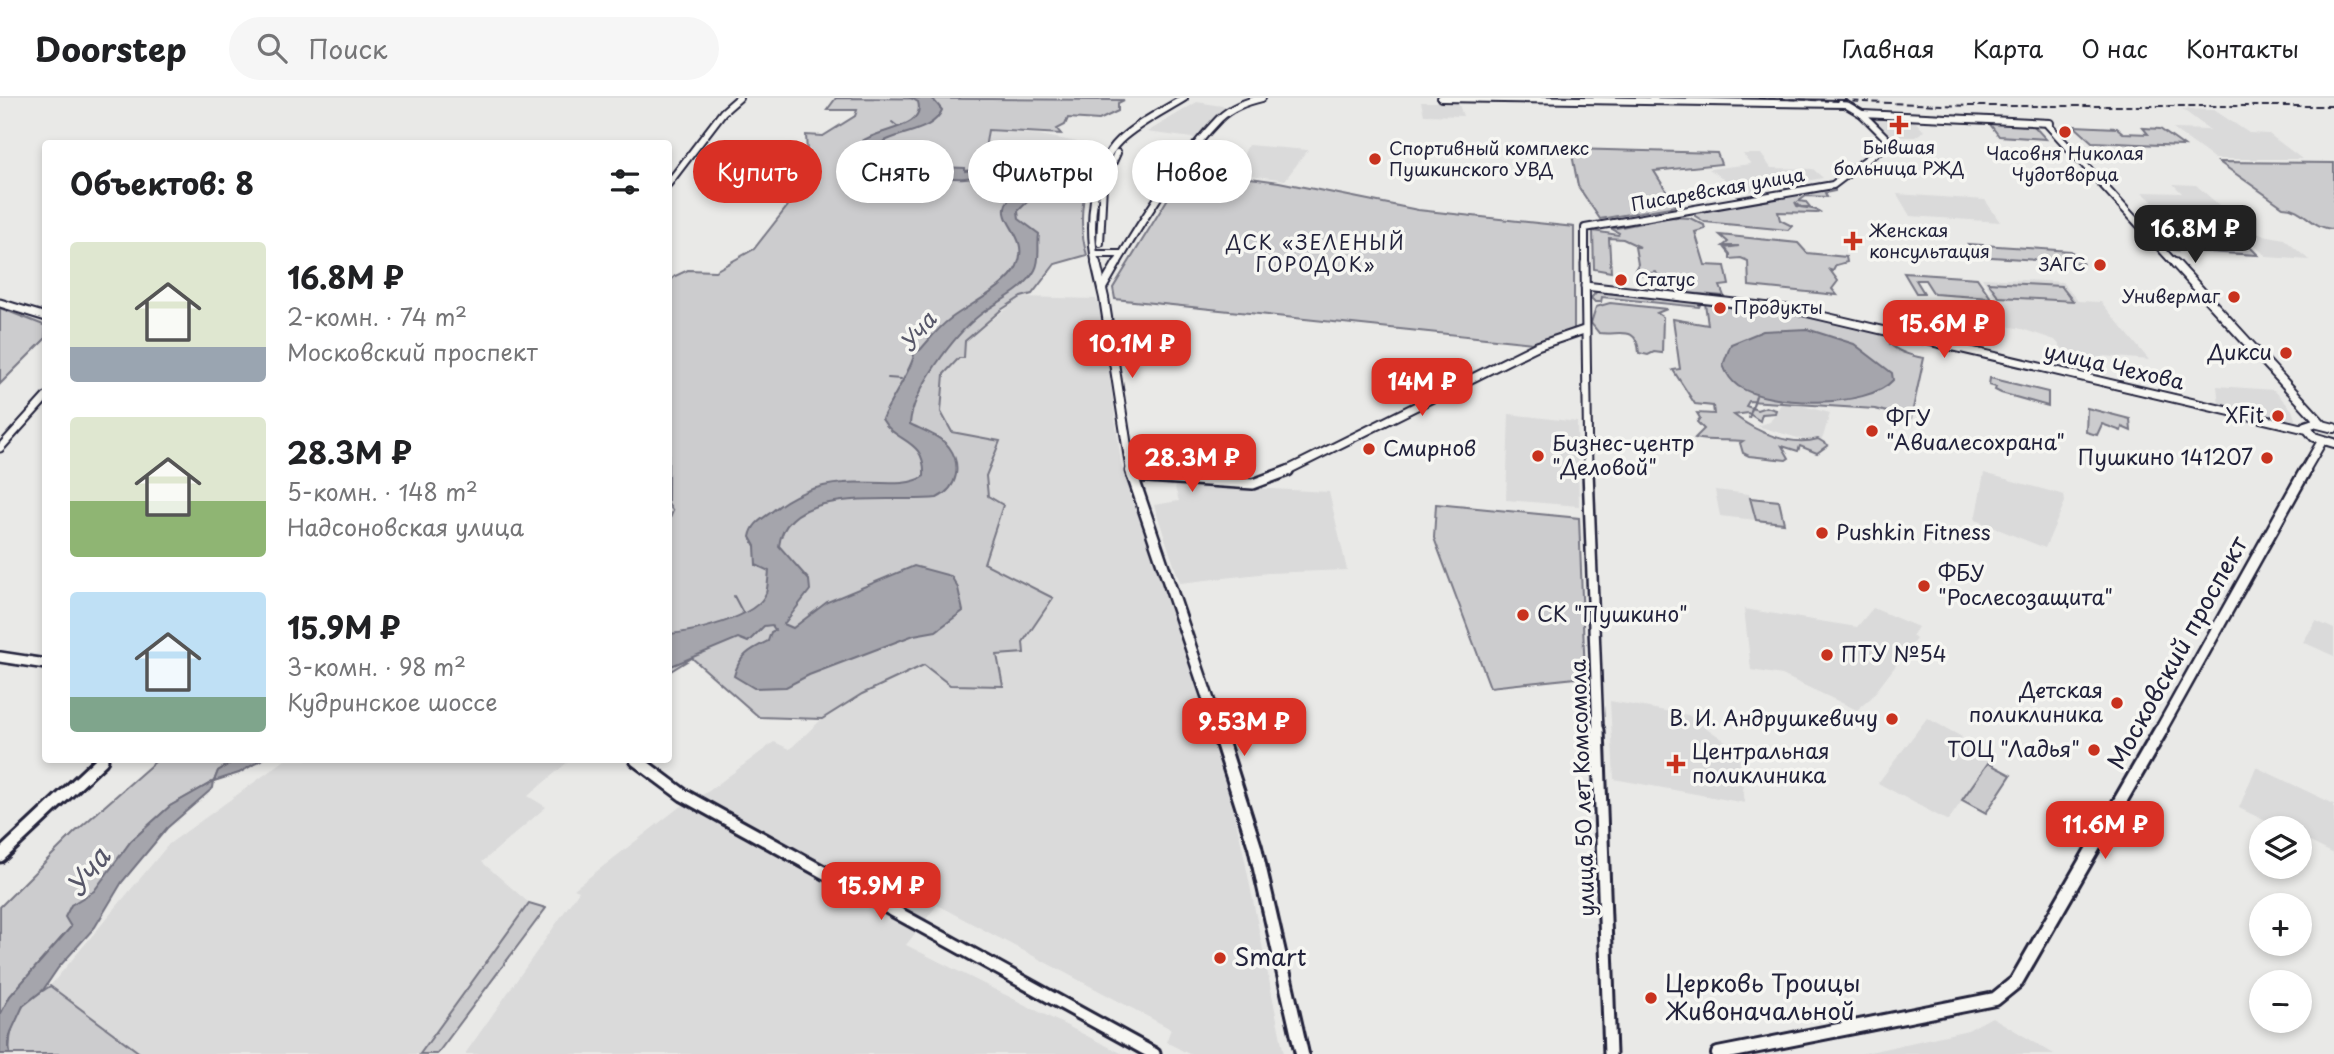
<!DOCTYPE html>
<html lang="ru">
<meta charset="utf-8">
<style>
:root{--surface:#fff;--page:#f6f6f6;--text:#202124;--muted:#757577;--line:#e0e0e0;--accent:#d93025}
body{margin:0;font-family:"Playpen Sans",sans-serif;background:var(--page);color:var(--text);height:100vh;display:flex;flex-direction:column;font-size:26px;white-space:nowrap}
*{box-sizing:border-box;margin:0}
p{font-size:23px;color:var(--muted)}
.icon{flex:none;width:38px;height:38px;fill:none;stroke:currentColor;stroke-width:2;stroke-linecap:round;stroke-linejoin:round}
.map{position:relative;flex:1;overflow:hidden}
.sheet{position:absolute;left:42px;top:42px;width:630px;height:623px;display:flex;flex-direction:column;background:var(--surface);border-radius:7px;box-shadow:0 4px 10px #0003}
.sheet>*{flex:none}
.top-card{position:absolute;left:693px;top:42px;width:665px;height:63px;display:flex;gap:14px}
.fabs{position:absolute;left:2249px;top:718px;display:grid;gap:14px}
.fabs a{display:grid;place-items:center;width:63px;height:63px;border-radius:50%;background:var(--surface);box-shadow:0 4px 10px #0003;font-size:35px}
.price{position:absolute;translate:-50% -60px;padding:0 16px;border-radius:14px;background:var(--accent);color:#fff;font-size:23px;line-height:46px;filter:drop-shadow(0 2px 4px #0008)}
.price::after{content:'';position:absolute;left:50%;top:42px;width:21px;height:16px;margin-left:-10px;background:inherit;clip-path:polygon(0 0,100% 0,50% 100%)}
.price.current{background:#222;color:#fff}
ul{padding:0;list-style:none}
li{display:flex;align-items:center;gap:21px;height:175px;padding:0 28px}
li span{display:grid;place-items:center;flex:none;width:196px;height:140px;border-radius:7px;color:#555}
li>.icon{margin-inline-start:auto}
span .icon{width:84px;height:84px;fill:#fffc;stroke-width:1}
li b{font-size:30px}
h2{display:flex;justify-content:space-between;align-items:center;height:84px;padding:0 28px;font-size:30px}
.tag{padding:0 24px;border-radius:32px;background:var(--surface);box-shadow:0 4px 10px #0003;font-size:24px;line-height:63px}
.tag.current{background:var(--accent);color:#fff}
header{display:flex;align-items:center;gap:42px;box-sizing:border-box;height:98px;padding:0 35px;background:var(--surface);border-bottom:2px solid var(--line)}
header strong{font-size:33px}
nav{display:flex;gap:38px;margin-inline-start:auto;font-size:24px}
.search{width:490px;height:63px;background:var(--page);display:flex;align-items:center;gap:18px;box-sizing:border-box;padding:0 24px;border-radius:38px;color:var(--muted);font-size:26px}
.map>svg:first-child{display:block}
</style>
<header>
<strong>Doorstep</strong>
<div class="search"><svg class="icon" aria-label="search" viewBox="0 0 24 24"><circle cx="10" cy="10" r="6"/><path d="M15 15l6 6"/></svg>Поиск</div>
<nav><a>Главная</a><a>Карта</a><a>О нас</a><a>Контакты</a></nav>
</header>
<div class="map">
<svg width="2334" height="956" viewBox="0 0 2334 956">
<rect width="100%" height="100%" fill="#e9e9e7"/>
<filter id="ink" filterUnits="userSpaceOnUse"><feTurbulence type="fractalNoise" baseFrequency=".0143" numOctaves="2"/><feDisplacementMap in="SourceGraphic" scale="14" xChannelSelector="R" yChannelSelector="G"/><feConvolveMatrix kernelMatrix="1 2 1 2 8 2 1 2 1" color-interpolation-filters="sRGB"/></filter>
<g filter="url(#ink)">
<!-- built -->
<g fill="#dadada">
<path d="M1197,4l31,5 -22,19 -7,13 -52,-7z"/>
<path d="M1421,4h37l5,14 -39,-1z"/>
<path d="M2182,11l32,1 35,23 20,1 33,25h-87l-42,-30 37,1z"/>
<path d="M1871,18l41,2 12,13 -9,6h-25z"/>
<path d="M990,33l50,4 48,9v16l-22,1 -36,-9 -26,3 -18,-7z"/>
<path d="M1248,47l60,5 -23,30 -50,-7z"/>
<path d="M1743,56h18l10,14 42,1 10,9 -79,14 -35,-23 42,-5z"/>
<path d="M2173,86l23,1 31,27 -66,-3 -19,-17 40,1z"/>
<path d="M1897,96l88,6 15,22 -90,-6z"/>
<path d="M2259,136l25,5 25,21 -42,-3 -24,-22z"/>
<path d="M1982,180l80,4 16,19 23,1 48,58 -44,-4 -8,2 6,19 -38,-9 3,-13 -13,-15 -33,-11 -37,-7 -4,-14 12,1 -2,-6 5,-4z"/>
<path d="M1021,199l75,2 7,17 18,149 96,281 24,95 43,213h-95l-23,-12 5,-13 -234,-124 -31,40 217,109h-658l114,-163 -5,-2 103,-80 32,-18 65,-49 16,7 32,-30 40,-25 62,-29 27,20 72,-43 30,-44 -70,-35 20,-58 -15,-9 -2,-20 14,-35 -48,-8 -11,-21 3,-38 21,-25v-8z"/>
<path d="M2217,288l57,4 18,20 4,12 -77,-16z"/>
<path d="M1783,303l47,12 -7,24 -5,7 -61,-18 13,-4z"/>
<path d="M1509,316l68,8 2,84 -73,-6z"/>
<path d="M1984,375l80,22 1,7 -20,46 -70,-28z"/>
<path d="M1174,386l155,8 18,78 -79,3 -88,10 -26,-78 25,-4z"/>
<path d="M1715,392l34,4 7,26 -36,-4z"/>
<path d="M1873,510l45,19 -6,9 4,3 -45,59 -14,12 -75,-35 -31,-5 -7,-61 113,18z"/>
<path d="M2316,523l18,8v27l-31,-14z"/>
<path d="M1610,603l78,14 50,35 7,53 -131,-24z"/>
<path d="M1927,620l35,19 -5,7 32,17 -41,60 -70,-38z"/>
<path d="M285,662h285l-42,36 18,11 -64,55 47,41 -109,151h-279l-91,-68 119,-142z"/>
<path d="M2256,669l78,37v50l-34,-17v-9h-20l-41,-20z"/>
<path d="M1992,919l62,37h-193l107,-24z"/>
</g>
<!-- green -->
<g fill="#ccccce" stroke="#777784" stroke-width="2">
<path d="M836,0l288,2 -6,3v8l-19,9 -31,-2 -3,7 -8,4 4,5 -73,-4 -3,19 14,8 25,-4 40,9 22,-1 6,3c-10,29 -14,63 -5,91l-32,9 -23,30 -11,3 -20,13 -36,31 -1,17h-5l-15,16 -3,38 11,20 48,9 -14,35 2,20 15,9 -19,58 69,35 -30,44 1,11 -27,2 6,31 -53,-1 -26,-20 -62,29 -40,25 -63,-2 -67,-59 -23,14 -1,-149 5,-12 -5,-7 1,-222 6,-6 13,-6 27,1 39,-22 61,-78 -8,-18 -1,-18 17,1 32,-20 2,-6h-30z"/>
<path d="M1989,25l45,3 12,13 -47,-3z"/>
<path d="M2074,28l43,2 6,5 25,1 -5,-6 17,1 24,17 -92,-4z"/>
<path d="M1571,51l146,4 4,11 -67,7 22,35 -76,13 -22,-33z"/>
<path d="M2219,64l115,1v66c-23,0 -30,-22 -51,-22z"/>
<path d="M1186,71l93,13 139,28 156,17v103l-41,13 -418,-44 -2,-11z"/>
<path d="M1829,88l6,2v3l-10,2 2,4 -21,-1 -7,5 7,1 4,5h-9l-6,-5 2,4c8,3 16,1 23,6l-3,1 -39,-1 2,8 12,6 -4,4 -83,-8 -10,-6v-6z"/>
<path d="M1670,119l20,1 14,7 1,4 -10,3 10,33 20,1 4,19 -9,1 4,10 -61,-5 -4,-4 1,-7 -4,-8 -16,3 -6,-3 4,-8 -3,-17h5l-17,-8 -14,-1 2,34 -17,-3 -1,-38 25,4 1,-2 -7,-4z"/>
<path d="M2150,127l82,4 26,26 -85,-5z"/>
<path d="M1720,137l78,8 9,10 39,4 1,5 -11,3 -3,6 -3,-1 8,11 -6,8 5,6 -88,-9 -1,-25 -7,-3 -11,1v-5l-5,-6 14,-2h-16l5,-4z"/>
<path d="M1968,146l103,7 11,12 -106,-7z"/>
<path d="M1904,175l73,5 14,20 -57,-4 -9,-14h-9l8,13h-8z"/>
<path d="M1988,184l73,4 12,15 -74,-4z"/>
<path d="M1598,192l98,11 4,4 -1,2 -97,-10 -1,5h-6l-4,-4z"/>
<path d="M1610,205l57,6 -10,4 6,4 -1,36 -8,-1 -6,3 -9,-2c-2,-29 -20,-17 -40,-20l-8,-10 5,-16z"/>
<path d="M1705,205l92,8 95,24 -2,9c9,9 22,12 34,14l-13,60 -7,4 -4,-7 -25,-6 -126,-8 -3,5 11,4 9,-3 10,3 -1,3 -13,1 -2,7 -12,-8 -14,2c22,17 56,32 84,24l10,6 -11,8 -17,-7 -2,5 -16,-5 7,12 -3,2 -37,-4 -6,-3 -3,-10 3,-2c-17,-2 -31,1 -48,-3l9,-9 -7,-7 3,-4 -3,-5 17,1 -1,-8 -18,-2 -22,-34 7,-1 -7,-50 35,6z"/>
<path d="M0,210l46,18 -1,13 -45,45z"/>
<path d="M1990,280l58,14v14l-47,-13 -6,-3 1,-3 -7,-2z"/>
<path d="M2087,310l43,11 1,12 -9,-4 -1,4 -19,-7 -5,11 -11,-3z"/>
<path d="M1750,400l29,3 5,22 -28,-3z"/>
<path d="M1436,406l143,14 6,159 -95,10 -56,-149z"/>
<path d="M157,662h79l-18,11 -4,10 -44,25 -39,35 -60,86 -61,69 -10,19v-108l74,-74z"/>
<path d="M1988,665l23,12 -25,38 -24,-13z"/>
<path d="M529,805l17,5 -109,146h-17z"/>
<path d="M50,888l91,68h-131c-2,-15 3,-36 13,-48 6,-8 19,-14 27,-20z"/>
</g>
<!-- water -->
<g fill="#a5a5ac" stroke="#71717f" stroke-width="2">
<path d="M911,0h21l10,12c-9,22 -41,21 -61,33l1,4 -6,-1 1,4c21,21 33,10 57,15 13,2 15,3 31,3v3c30,-5 82,-28 102,4l-13,9 -13,3 2,4 -8,3 -17,17 1,8 20,15c-2,12 2,25 -4,36 -11,21 -37,31 -54,44 -27,21 -69,77 -71,110 12,6 30,12 39,23 13,18 9,41 -12,51 -45,5 -150,-14 -158,48l30,34 1,10 -26,34 9,4 34,-26 87,-36 37,10 7,12 5,23 -27,20 -22,4 -105,40 -23,12 -32,1 -20,-12c5,-21 16,-26 34,-35l3,-9 4,-2 -3,-5 -8,1 -16,16 -10,-4 -69,29v-33c23,-2 88,-16 97,-41 2,-6 2,-15 3,-22l-13,-6 -1,-19 -5,-9c2,-12 10,-17 20,-24 21,-18 46,-28 74,-30 21,-3 65,6 80,-7 2,-38 -28,-32 -42,-57 6,-15 33,-55 32,-66l6,-3c10,-11 18,-22 30,-31 18,-14 58,-32 67,-53 20,-42 -58,-53 33,-92 -20,-16 -61,3 -85,4 -22,2 -43,-6 -65,-8 -10,-1 -23,1 -32,-5 -6,-4 -4,-8 -10,-13l3,-10c17,-14 65,-13 57,-40z"/>
<path d="M1807,231l47,15 38,29 1,7c-25,29 -125,27 -155,6 -8,-6 -12,-13 -15,-21l8,-21 32,-13z"/>
<path d="M236,662h25l-22,13 -25,8 -1,7 -46,40 -45,54 -27,45 -37,41 -15,22 -20,16 -12,26 -3,11 2,11h-10v-39l10,-19 61,-69 -6,-10 6,-12 23,-14 37,-50 39,-35 44,-25 4,-10z"/>
</g>
<g fill="none" stroke-linecap="round" stroke-linejoin="round">
<!-- stream -->
<g stroke="#71717f" stroke-width="2">
<path d="M892,24l5,4"/>
<path d="M888,280l13,1"/>
<path d="M1749,320l7,-22"/>
<path d="M734,498l9,17"/>
</g>
<!-- tertiary-far3 casing -->
<g stroke="#22223b" stroke-width="10">
<g id="tertiary-far3">
<path d="M1441,0l404,6 17,10 25,25v5l-54,41 -248,43v37"/>
<path d="M1862,16l188,9"/>
<path d="M668,86l55,-72 16,-14"/>
<path d="M1094,156h28"/>
<path d="M1116,167c27,-46 66,-108 103,-146 12,-12 27,-17 43,-21"/>
</g>
</g>
<!-- tertiary-far2 casing -->
<g stroke="#22223b" stroke-width="11">
<g id="tertiary-far2">
<path d="M1585,165l3,209"/>
<path d="M1585,188l211,24 509,119"/>
<path d="M1102,191l15,-26"/>
<path d="M0,205l46,14"/>
<path d="M0,350l46,-51"/>
<path d="M1284,374l253,-126 47,-16"/>
</g>
</g>
<!-- tertiary-far1 casing -->
<g stroke="#22223b" stroke-width="14">
<g id="tertiary-far1">
<path d="M1588,373l10,260"/>
<path d="M1132,378l121,8 35,-13"/>
<path d="M0,559l46,7"/>
</g>
</g>
<!-- tertiary casing -->
<g stroke="#22223b" stroke-width="17">
<g id="tertiary">
<path d="M1598,632l12,324"/>
<path d="M636,662l47,35 471,259"/>
<path d="M0,758l102,-96"/>
</g>
</g>
<!-- secondary-far3 casing -->
<g stroke="#22223b" stroke-width="10">
<g id="secondary-far3">
<path d="M2048,27l128,140"/>
<path d="M1100,145l3,-59 14,-31"/>
<path d="M1096,167c-8,-37 -5,-98 24,-125 18,-17 43,-29 64,-42"/>
</g>
</g>
<!-- secondary-far2 casing -->
<g stroke="#22223b" stroke-width="12">
<g id="secondary-far2">
<path d="M1096,165l8,35 27,174"/>
<path d="M2175,165l147,161"/>
<path d="M2334,330l-20,-5 -9,3 9,11 20,6"/>
<path d="M2304,374l18,-31"/>
</g>
</g>
<!-- secondary-far1 casing -->
<g stroke="#22223b" stroke-width="15">
<g id="secondary-far1">
<path d="M1131,373l88,260"/>
<path d="M2160,633l145,-260"/>
</g>
</g>
<!-- secondary casing -->
<g stroke="#22223b" stroke-width="18">
<g id="secondary">
<path d="M1218,632l37,117 47,207"/>
<path d="M1718,956l277,-55 21,-17 145,-252"/>
</g>
</g>
<!-- tertiary-far3 -->
<use href="#tertiary-far3" stroke="#f6f6f2" stroke-width="6"/>
<!-- tertiary-far2 -->
<use href="#tertiary-far2" stroke="#f6f6f2" stroke-width="7"/>
<!-- tertiary-far1 -->
<use href="#tertiary-far1" stroke="#f6f6f2" stroke-width="9"/>
<!-- tertiary -->
<use href="#tertiary" stroke="#f6f6f2" stroke-width="11"/>
<!-- secondary-far3 -->
<use href="#secondary-far3" stroke="#f6f6f2" stroke-width="6"/>
<!-- secondary-far2 -->
<use href="#secondary-far2" stroke="#f6f6f2" stroke-width="8"/>
<!-- secondary-far1 -->
<use href="#secondary-far1" stroke="#f6f6f2" stroke-width="10"/>
<!-- secondary -->
<use href="#secondary" stroke="#f6f6f2" stroke-width="12"/>
<!-- rail -->
<path stroke="#22223b" stroke-width="2" stroke-dasharray="7 3.5" stroke-linecap="butt" d="M1758,0l211,8h365"/>
</g>
</g>
<!-- markers -->
<g fill="#c8321e" stroke="#f6f6f2" stroke-width="2.5">
<path d="M1895.5 16.5h7v7h7v7h-7v7h-7v-7h-7v-7h7z"/>
<circle cx="2065" cy="34" r="7"/>
<circle cx="1375" cy="61" r="7"/>
<path d="M1849.5 132.5h7v7h7v7h-7v7h-7v-7h-7v-7h7z"/>
<circle cx="2100" cy="167" r="7"/>
<circle cx="1621" cy="182" r="7"/>
<circle cx="2234" cy="199" r="7"/>
<circle cx="1720" cy="210" r="7"/>
<circle cx="2286" cy="255" r="7"/>
<circle cx="2278" cy="318" r="7"/>
<circle cx="1872" cy="333" r="7"/>
<circle cx="1369" cy="351" r="7"/>
<circle cx="1538" cy="358" r="7"/>
<circle cx="2267" cy="360" r="7"/>
<circle cx="1822" cy="435" r="7"/>
<circle cx="1924" cy="488" r="7"/>
<circle cx="1523" cy="517" r="7"/>
<circle cx="1827" cy="557" r="7"/>
<circle cx="2117" cy="605" r="7"/>
<circle cx="1892" cy="621" r="7"/>
<circle cx="2094" cy="652" r="7"/>
<path d="M1672.5 655.5h7v7h7v7h-7v7h-7v-7h-7v-7h7z"/>
<circle cx="1220" cy="860" r="7"/>
<circle cx="1651" cy="900" r="7"/>
</g>
<g text-anchor="middle" stroke-width="7" stroke-linejoin="round" paint-order="stroke">
<!-- far-poi labels -->
<g font-size="18" fill="#22223b" stroke="#f6f6f2" text-anchor="start">
<text x="1899" y="56" text-anchor="middle">Бывшая<tspan x="1899" dy="21">больница РЖД</tspan></text>
<text x="1389" y="57">Спортивный комплекс<tspan x="1389" dy="21">Пушкинского УВД</tspan></text>
<text x="2065" y="62" text-anchor="middle">Часовня Николая<tspan x="2065" dy="21">Чудотворца</tspan></text>
<text x="1869" y="139">Женская<tspan x="1869" dy="21">консультация</tspan></text>
<text x="2086" y="173" text-anchor="end">ЗАГС</text>
<text x="1635" y="188">Статус</text>
<text x="2220" y="205" text-anchor="end">Универмаг</text>
<text x="1734" y="216">Продукты</text>
</g>
<!-- far-street labels -->
<g font-size="18" fill="#22223b" stroke="#f6f6f2">
<text transform="translate(1718 92) rotate(-10)" y="6">Писаревская улица</text>
</g>
<!-- far-neighbourhood labels -->
<g font-size="19" letter-spacing="2" fill="#22223b" stroke="#f6f6f2">
<text x="1316" y="152">ДСК «ЗЕЛЕНЫЙ<tspan x="1316" dy="22">ГОРОДОК»</tspan></text>
</g>
<!-- poi labels -->
<g font-size="21" fill="#22223b" stroke="#f6f6f2" text-anchor="start">
<text x="2272" y="262" text-anchor="end">Дикси</text>
<text x="2264" y="325" text-anchor="end">XFit</text>
<text x="1886" y="328">ФГУ<tspan x="1886" dy="24">"Авиалесохрана"</tspan></text>
<text x="1552" y="353">Бизнес-центр<tspan x="1552" dy="24">"Деловой"</tspan></text>
<text x="1383" y="358">Смирнов</text>
<text x="2253" y="367" text-anchor="end">Пушкино 141207</text>
<text x="1836" y="442">Pushkin Fitness</text>
<text x="1938" y="483">ФБУ<tspan x="1938" dy="24">"Рослесозащита"</tspan></text>
<text x="1537" y="524">СК "Пушкино"</text>
<text x="1841" y="564">ПТУ №54</text>
<text x="2103" y="600" text-anchor="end">Детская<tspan x="2103" dy="24">поликлиника</tspan></text>
<text x="1878" y="628" text-anchor="end">В. И. Андрушкевичу</text>
<text x="2080" y="659" text-anchor="end">ТОЦ "Ладья"</text>
<text x="1692" y="661">Центральная<tspan x="1692" dy="24">поликлиника</tspan></text>
</g>
<!-- street labels -->
<g font-size="21" fill="#22223b" stroke="#f6f6f2">
<text transform="translate(2114 269) rotate(13)" y="7">улица Чехова</text>
<text transform="translate(1583 690) rotate(-92)" y="7">улица 50 лет Комсомола</text>
</g>
<!-- water labels -->
<g font-size="23" font-style="italic" fill="#565668" stroke="#f6f6f2">
<text transform="translate(918 234) rotate(-51)" y="8">Уча</text>
</g>
<!-- near-street labels -->
<g font-size="24" fill="#22223b" stroke="#f6f6f2">
<text transform="translate(2178 555) rotate(-61)" y="8">Московский проспект</text>
</g>
<!-- near-poi labels -->
<g font-size="24" fill="#22223b" stroke="#f6f6f2" text-anchor="start">
<text x="1234" y="868">Smart</text>
<text x="1665" y="894">Церковь Троицы<tspan x="1665" dy="28">Живоначальной</tspan></text>
</g>
<!-- near-water labels -->
<g font-size="28" font-style="italic" fill="#565668" stroke="#f6f6f2">
<text transform="translate(88 774) rotate(-53)" y="10">Уча</text>
</g>
</g>
</svg>
<div class="fabs">
<a><svg class="icon" aria-label="layers" viewBox="0 0 24 24"><path d="M12 4l9 5-9 5-9-5zM3 14l9 5 9-5"/></svg></a>
<a>+</a>
<a>−</a>
</div>
<b class="price current" style="left:2195px;top:167px">16.8M ₽</b>
<b class="price" style="left:1944px;top:262px">15.6M ₽</b>
<b class="price" style="left:1132px;top:282px">10.1M ₽</b>
<b class="price" style="left:1422px;top:320px">14M ₽</b>
<b class="price" style="left:1192px;top:396px">28.3M ₽</b>
<b class="price" style="left:1244px;top:660px">9.53M ₽</b>
<b class="price" style="left:2105px;top:763px">11.6M ₽</b>
<b class="price" style="left:881px;top:824px">15.9M ₽</b>
<div class="top-card">
<a class="tag current">Купить</a>
<a class="tag">Снять</a>
<a class="tag">Фильтры</a>
<a class="tag">Новое</a>
</div>
<section class="sheet">
<h2>Объектов: 8<svg class="icon" aria-label="filters" viewBox="0 0 24 24"><path d="M4 7h16M4 17h16"/><circle cx="9" cy="7" r="2"/><circle cx="15" cy="17" r="2"/></svg></h2>
<ul>
<li><span style="background:linear-gradient(#dfe7d0 75%,#9aa5b1 0)"><svg class="icon" aria-label="home" viewBox="0 0 24 24"><path d="M3 11l9-7 9 7M6 9v11h12V9"/></svg></span><div><b>16.8M ₽</b><p>2-комн. · 74 m²</p><p>Московский проспект</p></div></li>
<li><span style="background:linear-gradient(#dfe7d0 60%,#8fb573 0)"><svg class="icon" aria-label="home" viewBox="0 0 24 24"><path d="M3 11l9-7 9 7M6 9v11h12V9"/></svg></span><div><b>28.3M ₽</b><p>5-комн. · 148 m²</p><p>Надсоновская улица</p></div></li>
<li><span style="background:linear-gradient(#bfe0f5 75%,#7fa58c 0)"><svg class="icon" aria-label="home" viewBox="0 0 24 24"><path d="M3 11l9-7 9 7M6 9v11h12V9"/></svg></span><div><b>15.9M ₽</b><p>3-комн. · 98 m²</p><p>Кудринское шоссе</p></div></li>
</ul>
</section>
</div>
